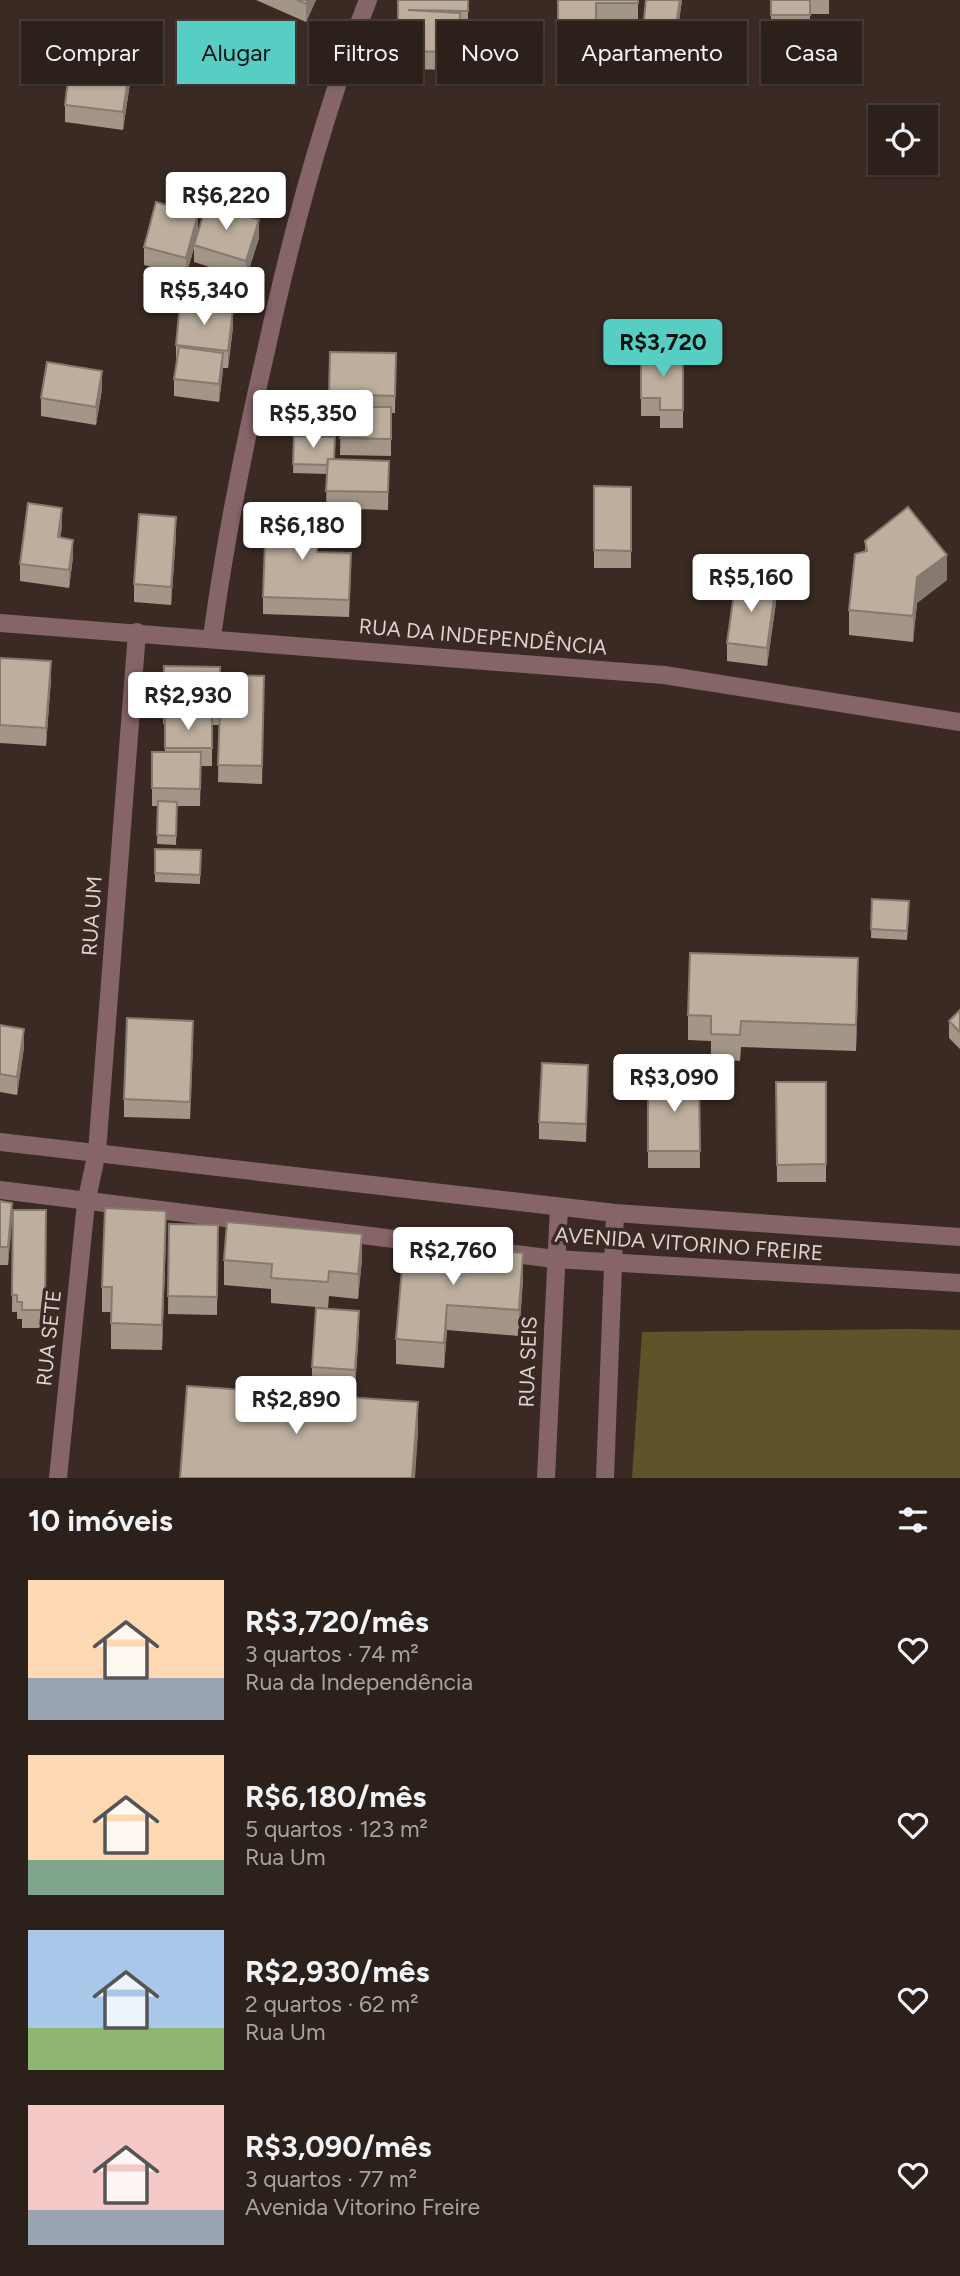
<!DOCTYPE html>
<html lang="pt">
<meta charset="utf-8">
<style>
:root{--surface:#2c201b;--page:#382d28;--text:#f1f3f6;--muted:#a6a3a3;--line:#483e3a;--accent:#56cec3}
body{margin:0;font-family:Figtree,sans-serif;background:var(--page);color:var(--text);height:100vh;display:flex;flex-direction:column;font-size:26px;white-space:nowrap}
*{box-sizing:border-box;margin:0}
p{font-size:23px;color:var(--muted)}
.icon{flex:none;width:38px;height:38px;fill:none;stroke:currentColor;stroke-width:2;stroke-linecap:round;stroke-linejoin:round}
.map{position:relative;height:1478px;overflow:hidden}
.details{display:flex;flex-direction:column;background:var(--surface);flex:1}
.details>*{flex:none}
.guide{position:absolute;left:21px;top:21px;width:919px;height:63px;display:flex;gap:14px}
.buttons{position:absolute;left:868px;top:105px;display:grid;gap:14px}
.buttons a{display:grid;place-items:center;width:70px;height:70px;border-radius:0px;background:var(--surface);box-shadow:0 2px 5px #0004,0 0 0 2px var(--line);font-size:35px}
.price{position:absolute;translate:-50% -60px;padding:0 16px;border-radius:7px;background:#fff;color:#222;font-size:23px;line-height:46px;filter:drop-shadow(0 2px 4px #0008)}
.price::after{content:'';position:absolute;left:50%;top:42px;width:21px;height:16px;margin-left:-10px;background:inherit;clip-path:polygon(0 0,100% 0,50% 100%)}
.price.current{background:var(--accent);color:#111}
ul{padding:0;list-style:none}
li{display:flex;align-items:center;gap:21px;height:175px;padding:0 28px}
li span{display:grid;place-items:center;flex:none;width:196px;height:140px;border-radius:0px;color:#555}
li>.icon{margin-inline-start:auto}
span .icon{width:84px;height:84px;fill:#fffc;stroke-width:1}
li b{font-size:30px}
h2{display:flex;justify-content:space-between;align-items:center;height:84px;padding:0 28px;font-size:30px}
.tag{padding:0 24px;border-radius:0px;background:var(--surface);box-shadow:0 2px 5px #0004,0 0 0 2px var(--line);font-size:24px;line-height:63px}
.tag.current{background:var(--accent);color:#111}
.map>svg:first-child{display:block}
</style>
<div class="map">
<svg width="960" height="1478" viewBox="0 0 960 1478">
<rect width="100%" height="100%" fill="#3b2a24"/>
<!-- green -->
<path fill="#5d5529" d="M908,1329l52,1v148h-328l10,-146z"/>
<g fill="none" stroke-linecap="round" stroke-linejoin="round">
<!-- minor -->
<g stroke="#866569" stroke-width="18">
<path d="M0,623l664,52 296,47"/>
<path d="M212,637c13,-97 32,-191 54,-286 26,-120 57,-237 102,-351"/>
<path d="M0,1142l615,71 345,24"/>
<path d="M0,1190l555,69 405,24"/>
<path d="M58,1478l28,-275 11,-51 40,-520"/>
<path d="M546,1478l13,-271"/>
<path d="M605,1478l10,-265"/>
</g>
</g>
<!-- wall -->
<g fill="#a39688">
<path d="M256,0h60l-10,22z"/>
<path d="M398,0h70v28h-8v42l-62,-1z"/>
<path d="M558,0h80v21h-42v20h-38z"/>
<path d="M682,0l-6,42 -32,-4v-18z"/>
<path d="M771,0h58v14h-19v19h-39z"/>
<path d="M130,83l-7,47 -58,-8v-17z"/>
<path d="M198,230l61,8 -13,41 -52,-17v-14l-8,28 -42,-11v-18z"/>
<path d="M233,327l-5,41h-5l-4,34 -45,-6v-17l3,-16h-1v-18z"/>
<path d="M330,352l66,1 -1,60h-4v43l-51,-1 1,-43h-12z"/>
<path d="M641,352h42v76h-23v-12h-19z"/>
<path d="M102,389l-6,36 -55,-9v-18z"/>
<path d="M294,436l41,23 54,2 -1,49 -62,-2 1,-34 -34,-1z"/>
<path d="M594,486l37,1v81h-37z"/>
<path d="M62,526l-2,12 13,19 -4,31 -49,-7v-17z"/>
<path d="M176,535l-5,70 -37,-3v-18z"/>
<path d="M865,541l82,39 -30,23 -4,39 -64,-7v-25l16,-58z"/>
<path d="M318,552l33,19 -2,46 -86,-3v-17z"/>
<path d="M776,602l-9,64 -40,-5v-18z"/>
<path d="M0,658l51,21 -5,67 -46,-3z"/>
<path d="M220,675l44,19 -2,90 -44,-2 1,-57h-7v41h-11l-1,40h-23l-1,39 -19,-1 1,-38h-6v-54h13v-28h-2v-18z"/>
<path d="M155,849l46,1 -1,34 -45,-2z"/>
<path d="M872,899l37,11 -2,30 -36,-2z"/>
<path d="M858,984l-2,67 -115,-4 -1,14 -29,-2v-18l-23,-1v-25z"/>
<path d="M960,1010v39l-11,-11v-17z"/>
<path d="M0,1025l24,22 -7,48 -17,-3z"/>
<path d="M193,1038l-3,81 -66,-2v-18z"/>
<path d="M648,1076h51l1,92h-52z"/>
<path d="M776,1082h50v100h-49z"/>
<path d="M588,1083l-2,59 -47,-3v-17z"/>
<path d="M0,1201l12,19 -4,45h-8z"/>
<path d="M13,1210h33l-1,118h-23v-9h-5v-7h-5z"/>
<path d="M169,1224l49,1 -1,90 -49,-1z"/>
<path d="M166,1236l-4,114 -51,-1v-37h-9v-25z"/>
<path d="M404,1244l119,35 -4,57 -72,-6 -3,38 -48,-4v-25z"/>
<path d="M362,1259l-4,40 -29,-3 -1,12 -57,-5v-14l-47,-4v-25z"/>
<path d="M359,1329l-4,59 -43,-3v-18z"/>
</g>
<!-- shaded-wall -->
<g fill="#847a6f">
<path d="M308,0h8l-10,22v-18z"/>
<path d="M680,0h2l-6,42v-18z"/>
<path d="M130,65v18l-7,47v-18z"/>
<path d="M198,214v17l-4,14v3l-8,28v-18z"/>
<path d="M259,220v18l-13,41v-18z"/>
<path d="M233,309v18l-5,41v-17z"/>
<path d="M223,353v18l-4,31v-18z"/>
<path d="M102,371v18l-6,36v-18z"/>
<path d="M62,508v18l-4,29v-18z"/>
<path d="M176,517v18l-5,70v-18z"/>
<path d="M73,540v17l-4,31v-18z"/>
<path d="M947,555v25l-30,23 -4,39v-26l4,-39z"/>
<path d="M776,584v18l-9,64v-18z"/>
<path d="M51,661v18l-5,67v-18z"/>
<path d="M858,958v26l-2,67v-26z"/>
<path d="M193,1021v17l-3,81v-17z"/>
<path d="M24,1029v18l-7,48v-18z"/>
<path d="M12,1203v17l-4,45v-18z"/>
<path d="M166,1211v25l-4,114v-25z"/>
<path d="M362,1234v25l-4,40v-25z"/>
<path d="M523,1253v26l-4,57v-26z"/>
<path d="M447,1305v25l-3,38v-25z"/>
<path d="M359,1311v18l-4,59v-18z"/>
<path d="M418,1402v32l-3,44h-3z"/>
</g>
<!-- building -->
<g fill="#bdae9e" stroke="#847a6f" stroke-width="2">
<path d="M297,0h11l-2,4z"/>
<path d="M398,0h70v11l-60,-1 52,3v39l-62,-1z"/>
<path d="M558,0h80v3h-42v20h-38z"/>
<path d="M646,0h34l-4,24 -32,-4z"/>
<rect x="771" y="0" width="39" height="15"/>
<path d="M71,57l59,8 -7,47 -58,-7z"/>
<path d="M156,202l42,12 -12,44 -42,-11z"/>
<path d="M207,203l52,17 -13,41 -52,-16z"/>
<path d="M180,303l53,6 -5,42 -52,-6z"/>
<path d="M179,347l44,6 -4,31 -45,-5z"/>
<path d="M330,352l66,1 -1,43 -66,-2z"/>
<path d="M641,352h42v58h-23v-12h-19z"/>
<path d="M47,362l55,9 -6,36 -55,-9z"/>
<path d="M341,407h50v32l-51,-1z"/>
<path d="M294,436l41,1 -1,22h-6l-1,6 -34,-1z"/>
<path d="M328,459l61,2 -1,31 -62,-1z"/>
<path d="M594,486l37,1v64l-37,-1z"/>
<path d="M28,503l34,5 -4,29 15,3 -4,30 -49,-6z"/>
<path d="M908,507l39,48 -30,22 -4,39 -64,-6 6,-56 12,-3 -2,-10z"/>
<path d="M139,514l37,3 -5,70 -37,-3z"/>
<path d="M266,515l52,2 -1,35 34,1 -2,47 -86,-3z"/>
<path d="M736,579l40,5 -9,64 -40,-5z"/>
<path d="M0,658l51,3 -5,67 -46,-3z"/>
<path d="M164,666l56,1v8l44,1 -2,90 -44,-1 2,-57 -57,-2z"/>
<rect x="165" y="716" width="47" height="32"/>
<path d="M152,752h49l-1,37 -48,-1z"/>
<path d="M158,801l19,1 -1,34 -19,-1z"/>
<path d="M155,849l46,1 -1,25 -45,-2z"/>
<path d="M872,899l37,2 -2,30 -36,-2z"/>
<path d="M690,953l168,5 -2,67 -115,-4 -1,14 -29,-1v-18l-23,-1z"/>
<path d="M960,1010v22l-11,-11z"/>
<path d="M127,1018l66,3 -3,81 -66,-3z"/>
<path d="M0,1025l24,4 -7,48 -17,-3z"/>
<path d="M542,1063l46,2 -2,59 -47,-2z"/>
<path d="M648,1076h51l1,75h-52z"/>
<path d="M776,1082h50v82l-49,1z"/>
<path d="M0,1201l12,2 -4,44h-8z"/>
<path d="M105,1208l61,3 -4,114 -51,-2 1,-36h-10z"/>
<path d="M13,1210h33l-1,100h-23v-8h-5v-7h-5z"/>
<path d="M227,1222l135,12 -4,40 -29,-3 -1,11 -57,-4 1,-14 -48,-4z"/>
<path d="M169,1224l49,1 -1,72 -49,-1z"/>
<path d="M404,1244l119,9 -4,57 -72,-5 -3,38 -48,-4z"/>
<path d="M316,1308l43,3 -4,59 -43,-3z"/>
<path d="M187,1386l231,16 -6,76h-232z"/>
</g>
<g text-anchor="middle" stroke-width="7" stroke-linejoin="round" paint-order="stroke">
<!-- street labels -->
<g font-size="21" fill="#ddd2cd" stroke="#3b2a24">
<text transform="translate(483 637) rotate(5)" y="7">RUA DA INDEPENDÊNCIA</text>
<text transform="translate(92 916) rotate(-86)" y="7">RUA UM</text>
<text transform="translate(689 1244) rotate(4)" y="7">AVENIDA VITORINO FREIRE</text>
<text transform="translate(49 1338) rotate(-84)" y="7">RUA SETE</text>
<text transform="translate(528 1362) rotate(-88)" y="7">RUA SEIS</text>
</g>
</g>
</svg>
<div class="buttons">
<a><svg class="icon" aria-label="locate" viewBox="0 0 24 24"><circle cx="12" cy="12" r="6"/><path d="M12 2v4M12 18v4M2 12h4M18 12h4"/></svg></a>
</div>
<b class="price" style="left:226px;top:232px">R$6,220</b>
<b class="price" style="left:204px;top:327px">R$5,340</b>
<b class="price current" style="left:663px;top:379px">R$3,720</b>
<b class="price" style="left:313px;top:450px">R$5,350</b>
<b class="price" style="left:302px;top:562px">R$6,180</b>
<b class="price" style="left:751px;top:614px">R$5,160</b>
<b class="price" style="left:188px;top:732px">R$2,930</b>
<b class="price" style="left:674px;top:1114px">R$3,090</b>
<b class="price" style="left:453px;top:1287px">R$2,760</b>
<b class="price" style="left:296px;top:1436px">R$2,890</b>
<div class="guide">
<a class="tag">Comprar</a>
<a class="tag current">Alugar</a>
<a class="tag">Filtros</a>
<a class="tag">Novo</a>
<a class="tag">Apartamento</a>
<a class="tag">Casa</a>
</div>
</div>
<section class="details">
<h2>10 imóveis<svg class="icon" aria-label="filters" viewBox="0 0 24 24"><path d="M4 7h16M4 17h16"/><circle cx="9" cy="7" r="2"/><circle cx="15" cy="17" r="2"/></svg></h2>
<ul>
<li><span style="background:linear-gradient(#ffd9b3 70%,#9aa5b1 0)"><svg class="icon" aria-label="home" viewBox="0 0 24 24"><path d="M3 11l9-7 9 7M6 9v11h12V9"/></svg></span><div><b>R$3,720/mês</b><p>3 quartos · 74 m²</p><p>Rua da Independência</p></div><svg class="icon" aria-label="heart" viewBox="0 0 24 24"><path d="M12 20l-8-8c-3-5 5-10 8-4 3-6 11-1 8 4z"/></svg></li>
<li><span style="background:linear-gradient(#ffd9b3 75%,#7fa58c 0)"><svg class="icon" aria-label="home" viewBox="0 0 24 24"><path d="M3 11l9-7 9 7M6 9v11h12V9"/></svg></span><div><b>R$6,180/mês</b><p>5 quartos · 123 m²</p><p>Rua Um</p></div><svg class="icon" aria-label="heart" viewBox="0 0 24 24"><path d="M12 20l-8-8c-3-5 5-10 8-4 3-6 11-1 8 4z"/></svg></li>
<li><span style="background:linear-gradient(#a9c7e8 70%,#8fb573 0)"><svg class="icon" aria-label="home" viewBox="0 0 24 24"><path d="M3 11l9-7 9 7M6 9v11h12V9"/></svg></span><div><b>R$2,930/mês</b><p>2 quartos · 62 m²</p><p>Rua Um</p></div><svg class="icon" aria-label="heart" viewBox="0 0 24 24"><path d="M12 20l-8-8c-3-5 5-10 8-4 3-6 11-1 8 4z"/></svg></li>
<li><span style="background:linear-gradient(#f6c9c9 75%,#9aa5b1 0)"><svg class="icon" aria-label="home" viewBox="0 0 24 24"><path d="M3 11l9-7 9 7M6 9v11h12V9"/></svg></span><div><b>R$3,090/mês</b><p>3 quartos · 77 m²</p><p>Avenida Vitorino Freire</p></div><svg class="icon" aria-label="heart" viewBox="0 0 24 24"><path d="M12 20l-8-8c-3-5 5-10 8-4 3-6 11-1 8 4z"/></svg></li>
</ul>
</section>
